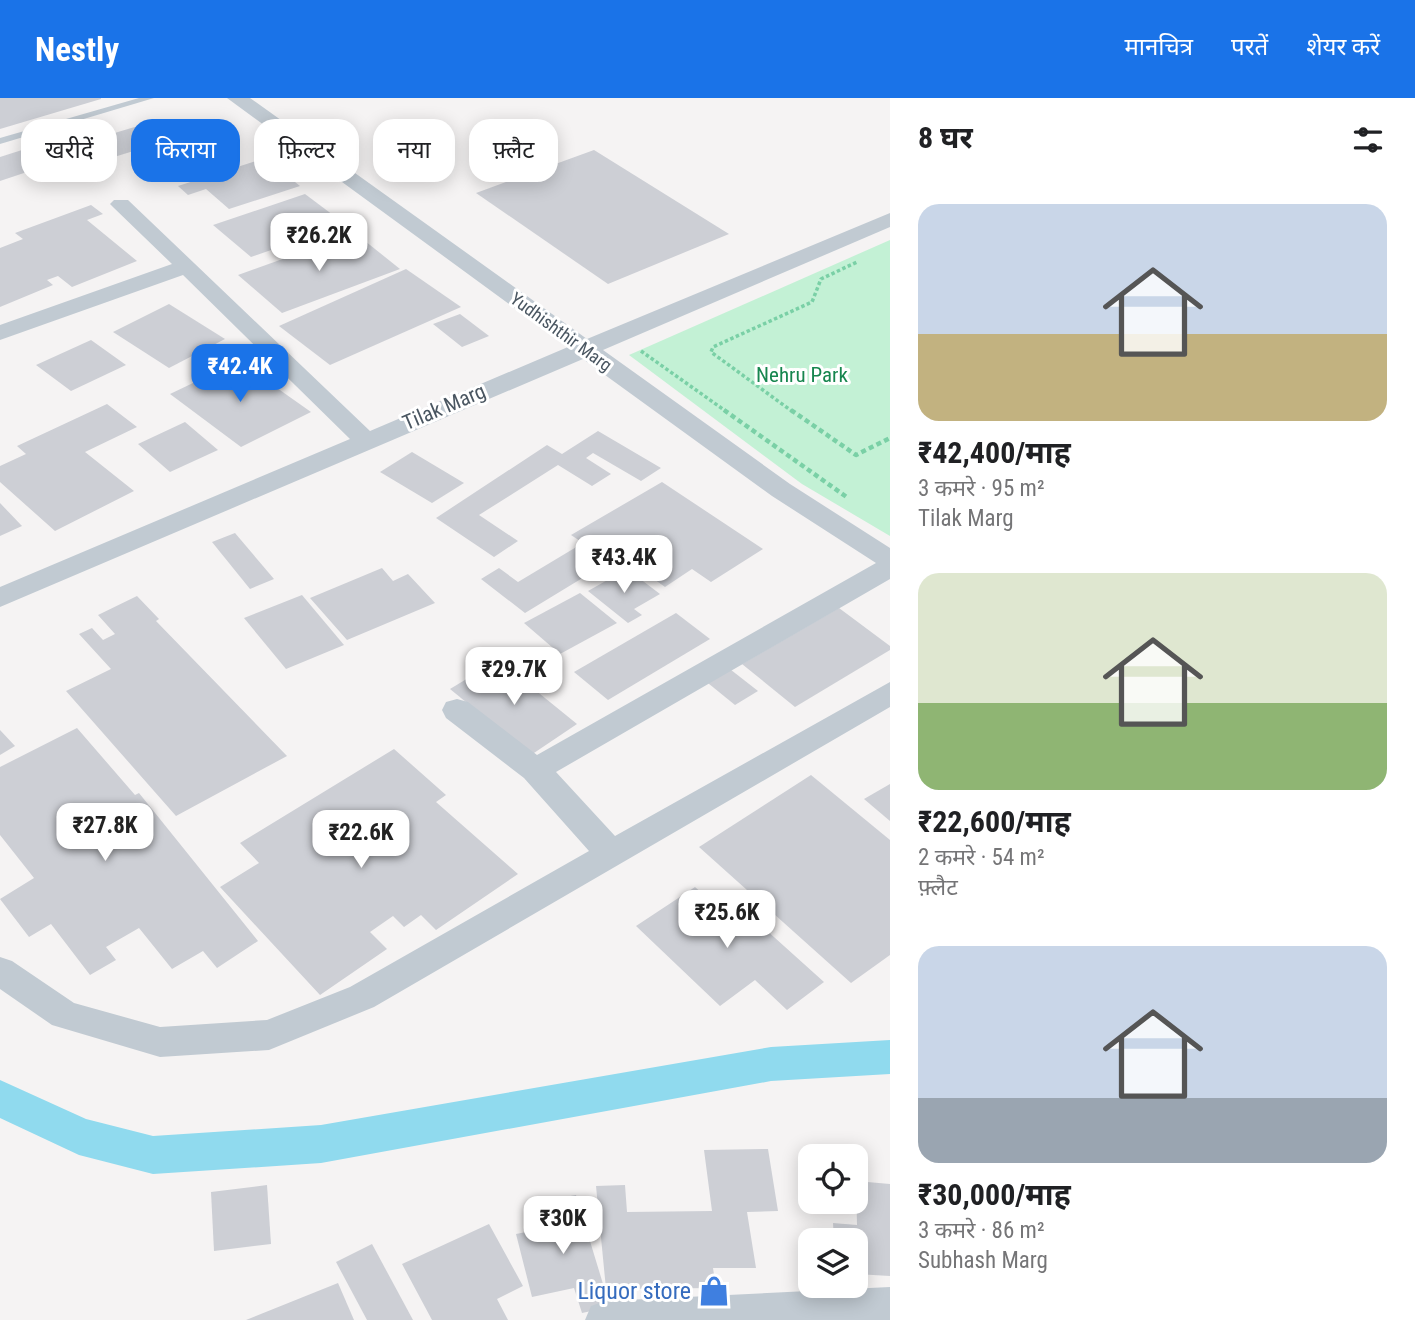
<!DOCTYPE html>
<html lang="hi">
<meta charset="utf-8">
<style>
:root{--surface:#fff;--page:#f6f6f6;--text:#202124;--muted:#757577;--accent:#1a73e8}
body{margin:0;font-family:"Roboto Condensed","Noto Sans Devanagari",sans-serif;background:var(--page);color:var(--text);height:100vh;display:flex;flex-direction:column;font-size:26px;white-space:nowrap}
*{box-sizing:border-box;margin:0}
p{font-size:23px;color:var(--muted)}
.icon{flex:none;width:38px;height:38px;fill:none;stroke:currentColor;stroke-width:2;stroke-linecap:round;stroke-linejoin:round}
.map{position:relative;flex:1;overflow:hidden}
.panel{display:flex;flex-direction:column;background:var(--surface);width:525px}
.panel>*{flex:none}
.guide{position:absolute;left:21px;top:21px;width:665px;height:63px;display:flex;gap:14px}
.buttons{position:absolute;left:798px;top:1046px;display:grid;gap:14px}
.buttons a{display:grid;place-items:center;width:70px;height:70px;border-radius:14px;background:var(--surface);box-shadow:0 4px 18px #0003;font-size:35px}
.price{position:absolute;translate:-50% -60px;padding:0 16px;border-radius:14px;background:#fff;color:#222;font-size:23px;line-height:46px;filter:drop-shadow(0 2px 4px #0008)}
.price::after{content:'';position:absolute;left:50%;top:42px;width:21px;height:16px;margin-left:-10px;background:inherit;clip-path:polygon(0 0,100% 0,50% 100%)}
.price.current{background:var(--accent);color:#fff}
ul{padding:0;list-style:none}
li{display:grid;align-content:center;gap:14px;height:371px;padding:0 28px}
li span{display:grid;place-items:center;height:217px;border-radius:21px;color:#555}
li>.icon{margin-inline-start:auto}
span .icon{width:126px;height:126px;fill:#fffc;stroke-width:1}
li b{font-size:30px}
h2{display:flex;justify-content:space-between;align-items:center;height:84px;padding:0 28px;font-size:30px}
.tag{padding:0 24px;border-radius:21px;background:var(--surface);box-shadow:0 4px 18px #0003;font-size:24px;line-height:63px}
.tag.current{background:var(--accent);color:#fff}
header{display:flex;align-items:center;gap:42px;box-sizing:border-box;height:98px;padding:0 35px;background:var(--accent);color:#fff}
header strong{font-size:33px}
nav{display:flex;gap:38px;margin-inline-start:auto;font-size:24px}
main{display:flex;flex:1;min-height:0}
.map>svg:first-child{display:block}
</style>
<header>
<strong>Nestly</strong>
<nav><a>मानचित्र</a><a>परतें</a><a>शेयर करें</a></nav>
</header>
<main>
<div class="map">
<svg width="890" height="1222" viewBox="0 0 890 1222">
<rect width="100%" height="100%" fill="#f5f3f3"/>
<!-- green -->
<path fill="#c3f1d5" d="M890,142v296l-88,-52 -173,-129z"/>
<g fill="none" stroke-linecap="round" stroke-linejoin="round">
<!-- canal -->
<path fill="#90daee" fill-rule="evenodd" d="M890,942v34l-119,7 -450,82 -168,11 -74,-19 -79,-37v-38l86,39 67,17 168,-11 450,-78z"/>
</g>
<!-- building -->
<g fill="#cdcfd5">
<path d="M0,0h101v1l-101,30z"/>
<path d="M148,25l21,17 -100,31 -21,-18z"/>
<path d="M22,52l20,17 -42,14v-24z"/>
<path d="M594,52l135,84 -121,50 -132,-91z"/>
<path d="M265,60l35,28 -71,23 -23,-20 -18,6 -10,-9z"/>
<path d="M305,96l40,30 -94,33 -38,-32z"/>
<path d="M91,107l12,9 -16,6 50,41 -65,26 -14,-11 -11,4 6,5 -53,22v-59l23,-9 -8,-6z"/>
<path d="M355,135l45,36 -118,44 -44,-38z"/>
<path d="M406,171l55,38 -131,58 -51,-39z"/>
<path d="M169,206l56,35 -56,29 -56,-36z"/>
<path d="M460,216l29,22 -27,11 -29,-23z"/>
<path d="M91,242l35,25 -55,26 -35,-26z"/>
<path d="M239,263l72,51 -70,35 -71,-53z"/>
<path d="M107,306l30,23 -52,25 49,39 -79,40 -55,-49v-16l26,-12 -9,-8z"/>
<path d="M185,324l33,28 -48,22 -32,-28z"/>
<path d="M598,333l63,37 -20,13 -48,-28 -7,5 25,16 -19,12 -34,-21 -79,50 39,26 -24,16 -58,-39 111,-73 15,9z"/>
<path d="M412,354l52,31 -32,20 -52,-31z"/>
<path d="M662,384l101,67 -52,33 -19,-13 -27,18 -25,-18 15,-9 -20,-14 -110,67 -44,-34 18,-11 19,14 65,-39 -12,-8z"/>
<path d="M0,405l22,23 -22,10z"/>
<path d="M235,435l39,46 -24,10 -38,-47z"/>
<path d="M382,470l11,13 15,-7 27,29 -88,37 -37,-42z"/>
<path d="M627,471l33,25 -26,15 8,6 -14,8 -40,-32z"/>
<path d="M580,495l37,30 -57,31 -36,-31z"/>
<path d="M302,497l42,50 -58,24 -42,-51z"/>
<path d="M137,498l22,23 -3,2 131,135 -111,60 -110,-125 45,-22 -32,-35 13,-6 11,12 12,-6 -17,-19z"/>
<path d="M839,510l51,38v4l-95,57 -53,-43z"/>
<path d="M676,515l34,26 -102,61 -34,-28z"/>
<path d="M498,562l79,64 -46,31 -81,-66z"/>
<path d="M726,568l32,25 -23,14 -32,-26z"/>
<path d="M77,630l58,67 4,-2 119,148 -41,27 -14,-17 -31,18 -33,-41 -33,19 10,13 -26,15 -39,-51 -22,13 -29,-38 34,-21 -34,-43v-68z"/>
<path d="M0,632l15,16 -15,9z"/>
<path d="M394,651l52,46 -10,7 82,72 -82,56 -15,-15 -17,12 -11,-11 -23,16 17,17 -67,46 -100,-108 39,-24 -19,-20z"/>
<path d="M811,677l79,65v115l-39,28 -152,-136z"/>
<path d="M890,686v37l-26,-22z"/>
<path d="M695,789l17,15 13,-9 99,89 -37,28 -32,-30 -35,26 -84,-80z"/>
<path d="M768,1051l10,62 -31,1 9,56h-43l3,20 -110,1 -10,-103 29,-1 2,27 85,-1 -8,-61z"/>
<path d="M856,1083l34,3v92l-34,-2v-33h-22l-1,-18 24,2z"/>
<path d="M267,1087l4,59 -57,7 -3,-59z"/>
<path d="M576,1097l34,112 -28,6 -8,-25 -42,9 -16,-63 35,-7 -8,-26z"/>
<path d="M489,1126l34,62 -26,13 11,21h-76l-30,-56z"/>
<path d="M372,1146l41,76h-46l-31,-58z"/>
<path d="M338,1185l16,37h-108z"/>
</g>
<g fill="none" stroke-linecap="round" stroke-linejoin="round">
<!-- path-far1 -->
<g stroke="#7ad0a6" stroke-width="3.5" stroke-dasharray="3.5 2.5" stroke-linecap="butt">
<path d="M641,253l86,61"/>
<path d="M793,314l-82,-60 2,-5 99,-45 9,-23 36,-17"/>
</g>
<!-- path -->
<g stroke="#7ad0a6" stroke-width="4.5" stroke-dasharray="5 3.5" stroke-linecap="butt">
<path d="M724,312l124,88"/>
<path d="M791,312l65,45 34,-17"/>
</g>
<!-- lane -->
<path fill="#c1cad2" fill-rule="evenodd" d="M139,0h15l-154,46v-6z"/>
<!-- street -->
<g fill="#c1cad2" fill-rule="evenodd">
<path d="M227,0h23l337,241 303,-126v14l-287,123 187,134 100,64v31l-334,193 59,64 275,-154v25l-516,300 -105,43 -109,7 -108,-32 -52,-36v-32l12,4 62,42 86,24 107,-7 83,-33 239,-136 -65,-73 -78,-60 -4,-8 4,-8 11,-3 11,3 69,53 339,-192 -104,-67 -189,-137 -583,248v-20l350,-148 -167,-164 -183,65v-15l172,-61 -58,-56 -4,-4 4,-4h14l242,231 198,-84z"/>
<path d="M890,1189v33h-305l6,-14 14,-5z"/>
</g>
</g>
<!-- icons -->
<defs>
<g id="shop-bare" transform="scale(2.415)"><path d="M-5-2.5h2.3a2.7 3.5 0 0 1 5.4 0H5L5.5 6h-11ZM-1.5-2.5h3a1.5 2.3 0 0 0-3 0Z" fill="#3f7fe0" stroke="#fff" stroke-width="2.5" paint-order="stroke"/></g>
</defs>
<g fill-rule="evenodd">
<use href="#shop-bare" x="714" y="1193"/>
</g>
<g text-anchor="middle" stroke-width="6" stroke-linejoin="round" paint-order="stroke">
<!-- far-street labels -->
<g font-size="18" fill="#4a5661" stroke="#fff">
<text transform="translate(561 234) rotate(36)" y="6">Yudhishthir Marg</text>
</g>
<!-- park labels -->
<g font-size="21" fill="#17864f" stroke="#fff">
<text x="802" y="284">Nehru Park</text>
</g>
<!-- street labels -->
<g font-size="21" fill="#4a5661" stroke="#fff">
<text transform="translate(444 309) rotate(-23)" y="7">Tilak Marg</text>
</g>
<!-- near-shop labels -->
<g font-size="24" fill="#366cbe" stroke="#fff" text-anchor="end">
<text x="691" y="1201">Liquor store</text>
</g>
</g>
</svg>
<div class="buttons">
<a><svg class="icon" aria-label="locate" viewBox="0 0 24 24"><circle cx="12" cy="12" r="6"/><path d="M12 2v4M12 18v4M2 12h4M18 12h4"/></svg></a>
<a><svg class="icon" aria-label="layers" viewBox="0 0 24 24"><path d="M12 4l9 5-9 5-9-5zM3 14l9 5 9-5"/></svg></a>
</div>
<b class="price" style="left:319px;top:175px">₹26.2K</b>
<b class="price current" style="left:240px;top:306px">₹42.4K</b>
<b class="price" style="left:624px;top:497px">₹43.4K</b>
<b class="price" style="left:514px;top:609px">₹29.7K</b>
<b class="price" style="left:105px;top:765px">₹27.8K</b>
<b class="price" style="left:361px;top:772px">₹22.6K</b>
<b class="price" style="left:727px;top:852px">₹25.6K</b>
<b class="price" style="left:563px;top:1158px">₹30K</b>
<div class="guide">
<a class="tag">खरीदें</a>
<a class="tag current">किराया</a>
<a class="tag">फ़िल्टर</a>
<a class="tag">नया</a>
<a class="tag">फ़्लैट</a>
</div>
</div>
<section class="panel">
<h2>8 घर<svg class="icon" aria-label="filters" viewBox="0 0 24 24"><path d="M4 7h16M4 17h16"/><circle cx="9" cy="7" r="2"/><circle cx="15" cy="17" r="2"/></svg></h2>
<ul>
<li><span style="background:linear-gradient(#c9d6e8 60%,#c2b280 0)"><svg class="icon" aria-label="home" viewBox="0 0 24 24"><path d="M3 11l9-7 9 7M6 9v11h12V9"/></svg></span><div><b>₹42,400/माह</b><p>3 कमरे · 95 m²</p><p>Tilak Marg</p></div></li>
<li><span style="background:linear-gradient(#dfe7d0 60%,#8fb573 0)"><svg class="icon" aria-label="home" viewBox="0 0 24 24"><path d="M3 11l9-7 9 7M6 9v11h12V9"/></svg></span><div><b>₹22,600/माह</b><p>2 कमरे · 54 m²</p><p>फ़्लैट</p></div></li>
<li><span style="background:linear-gradient(#c9d6e8 70%,#9aa5b1 0)"><svg class="icon" aria-label="home" viewBox="0 0 24 24"><path d="M3 11l9-7 9 7M6 9v11h12V9"/></svg></span><div><b>₹30,000/माह</b><p>3 कमरे · 86 m²</p><p>Subhash Marg</p></div></li>
</ul>
</section>
</main>
